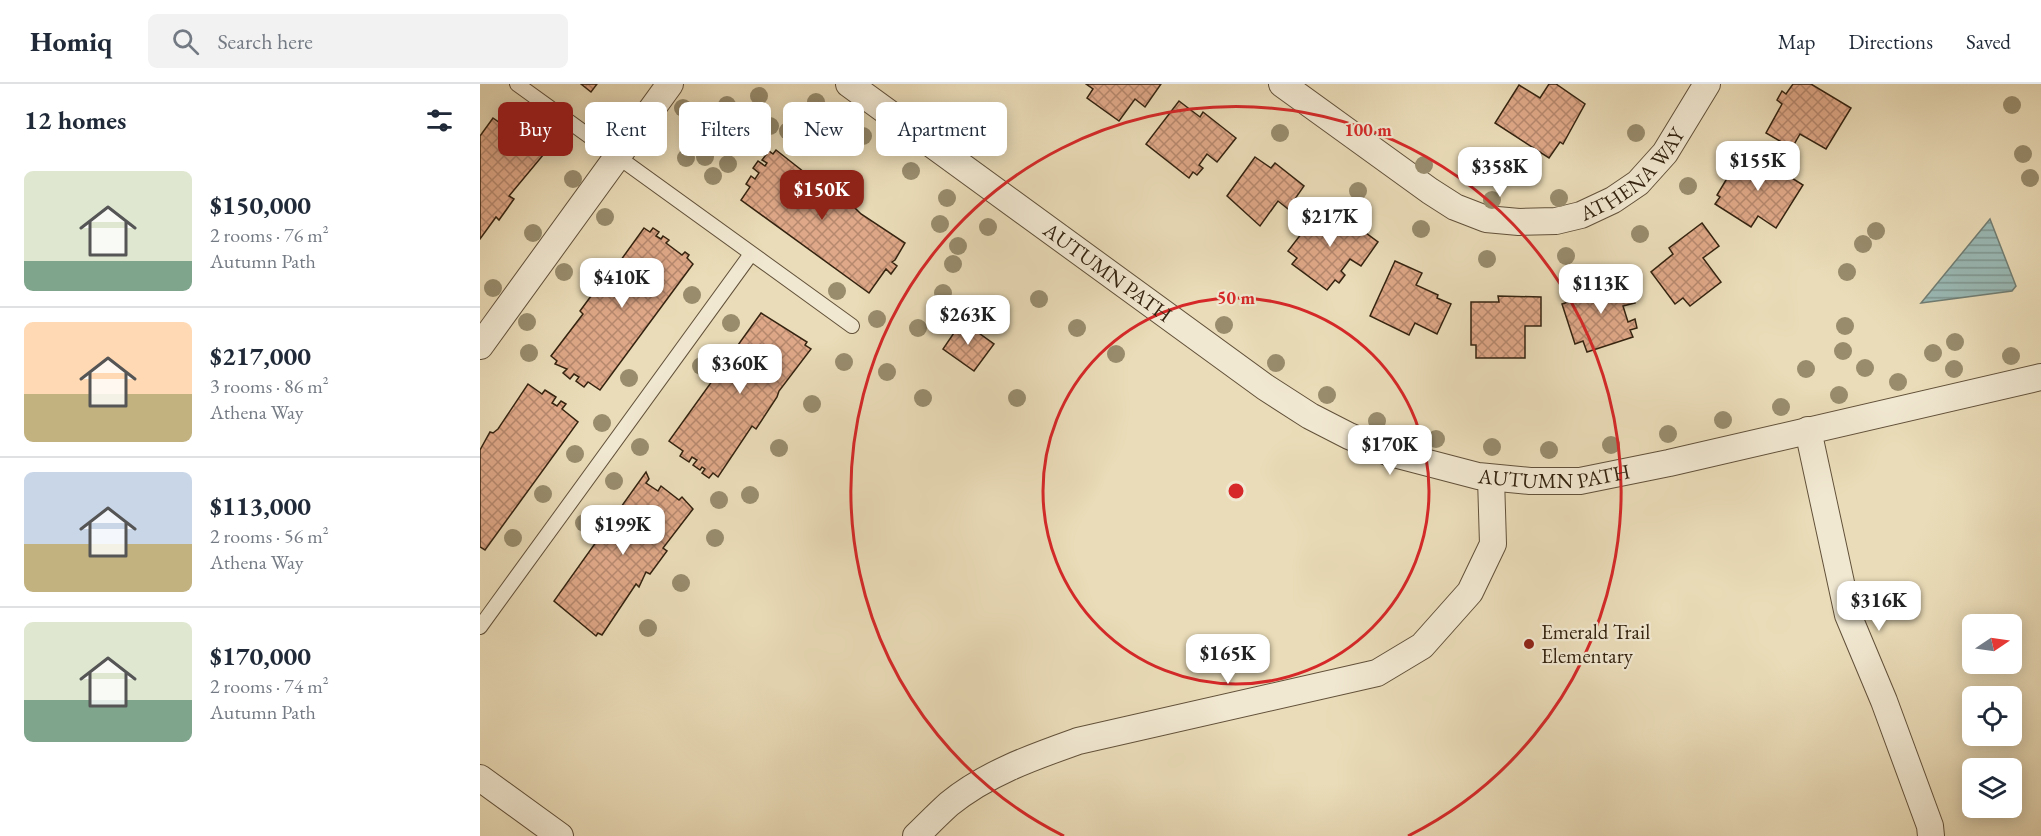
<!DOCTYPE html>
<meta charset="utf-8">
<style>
:root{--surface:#fff;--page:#f2f2f3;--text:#1f2937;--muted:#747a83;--line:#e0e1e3;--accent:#8f2418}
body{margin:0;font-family:"EB Garamond",serif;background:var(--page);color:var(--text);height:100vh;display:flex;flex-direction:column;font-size:22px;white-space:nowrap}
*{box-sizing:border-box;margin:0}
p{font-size:20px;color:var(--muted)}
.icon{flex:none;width:33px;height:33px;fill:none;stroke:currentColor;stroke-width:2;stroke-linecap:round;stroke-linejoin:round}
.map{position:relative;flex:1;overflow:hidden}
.panel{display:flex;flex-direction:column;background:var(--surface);width:480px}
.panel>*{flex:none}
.guide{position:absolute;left:18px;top:18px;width:570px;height:54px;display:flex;gap:12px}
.needle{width:39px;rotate:77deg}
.controls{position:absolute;left:1482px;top:530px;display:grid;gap:12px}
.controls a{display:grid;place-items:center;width:60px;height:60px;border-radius:9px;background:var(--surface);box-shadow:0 3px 15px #0003;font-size:30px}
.price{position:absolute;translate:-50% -51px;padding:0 14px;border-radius:12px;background:#fff;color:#222;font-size:20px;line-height:39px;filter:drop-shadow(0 2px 3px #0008)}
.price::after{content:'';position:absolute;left:50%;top:36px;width:18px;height:14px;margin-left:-9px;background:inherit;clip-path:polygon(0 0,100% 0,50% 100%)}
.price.selected{background:var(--accent);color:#fff}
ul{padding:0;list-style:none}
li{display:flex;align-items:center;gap:18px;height:150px;padding:0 24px}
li+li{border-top:2px solid var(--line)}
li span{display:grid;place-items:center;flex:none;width:168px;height:120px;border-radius:9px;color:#555}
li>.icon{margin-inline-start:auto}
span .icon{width:72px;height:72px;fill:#fffc;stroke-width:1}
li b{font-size:26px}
h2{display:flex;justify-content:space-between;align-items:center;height:72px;padding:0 24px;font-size:26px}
.tag{padding:0 21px;border-radius:9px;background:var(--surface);box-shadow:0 3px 15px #0003;font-size:21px;line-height:54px}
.tag.selected{background:var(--accent);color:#fff}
header{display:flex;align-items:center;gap:36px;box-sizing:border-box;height:84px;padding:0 30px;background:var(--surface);border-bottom:2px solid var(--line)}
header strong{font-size:28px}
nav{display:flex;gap:33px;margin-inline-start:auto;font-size:21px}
.search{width:420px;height:54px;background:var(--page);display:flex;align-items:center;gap:15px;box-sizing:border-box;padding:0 21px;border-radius:9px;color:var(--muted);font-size:22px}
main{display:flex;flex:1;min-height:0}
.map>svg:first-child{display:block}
</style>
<header>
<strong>Homiq</strong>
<div class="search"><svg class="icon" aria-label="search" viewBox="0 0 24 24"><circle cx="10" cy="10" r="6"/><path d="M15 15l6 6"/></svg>Search here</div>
<nav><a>Map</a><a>Directions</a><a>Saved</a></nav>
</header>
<main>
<section class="panel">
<h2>12 homes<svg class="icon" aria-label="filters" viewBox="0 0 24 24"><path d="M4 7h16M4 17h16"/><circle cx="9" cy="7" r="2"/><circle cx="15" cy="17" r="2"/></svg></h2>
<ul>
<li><span style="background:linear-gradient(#dfe7d0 75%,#7fa58c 0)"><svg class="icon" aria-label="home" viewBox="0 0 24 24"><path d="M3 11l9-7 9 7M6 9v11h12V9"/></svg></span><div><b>$150,000</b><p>2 rooms · 76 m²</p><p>Autumn Path</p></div></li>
<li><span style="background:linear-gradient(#ffd9b3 60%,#c2b280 0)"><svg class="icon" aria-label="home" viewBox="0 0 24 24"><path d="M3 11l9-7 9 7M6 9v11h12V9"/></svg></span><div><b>$217,000</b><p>3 rooms · 86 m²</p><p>Athena Way</p></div></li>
<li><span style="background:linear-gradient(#c9d6e8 60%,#c2b280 0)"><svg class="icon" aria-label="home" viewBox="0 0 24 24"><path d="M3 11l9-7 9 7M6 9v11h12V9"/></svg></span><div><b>$113,000</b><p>2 rooms · 56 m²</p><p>Athena Way</p></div></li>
<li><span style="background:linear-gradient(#dfe7d0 65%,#7fa58c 0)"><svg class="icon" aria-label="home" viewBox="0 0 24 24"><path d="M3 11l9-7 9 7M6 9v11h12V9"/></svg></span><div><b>$170,000</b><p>2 rooms · 74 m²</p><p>Autumn Path</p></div></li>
</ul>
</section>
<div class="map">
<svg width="1561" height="752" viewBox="0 0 1561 752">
<defs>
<pattern id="water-rules" width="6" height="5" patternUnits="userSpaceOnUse" patternTransform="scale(1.5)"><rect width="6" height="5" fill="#9abab6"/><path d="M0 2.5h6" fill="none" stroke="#7e9793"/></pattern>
<pattern id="building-cross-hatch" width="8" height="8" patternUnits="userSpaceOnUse" patternTransform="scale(1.5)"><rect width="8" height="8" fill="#dfa888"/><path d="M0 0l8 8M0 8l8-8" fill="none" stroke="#b6886e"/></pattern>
</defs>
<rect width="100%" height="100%" fill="#eadcb8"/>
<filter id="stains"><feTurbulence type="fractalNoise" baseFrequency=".00333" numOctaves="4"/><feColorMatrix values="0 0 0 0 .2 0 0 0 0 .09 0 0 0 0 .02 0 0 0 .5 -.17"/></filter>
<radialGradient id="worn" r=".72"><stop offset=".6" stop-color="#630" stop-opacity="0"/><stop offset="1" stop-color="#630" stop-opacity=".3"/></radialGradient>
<!-- water -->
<path fill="url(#water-rules)" stroke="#717e74" stroke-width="1.5" d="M1510,135l26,67 -4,5 -91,12z"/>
<!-- building -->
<g fill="url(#building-cross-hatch)" stroke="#342310" stroke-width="1.5">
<path d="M101,0h16l-6,8z"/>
<path d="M606,0h75l-16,23 -10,-8 -16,22 -32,-23 6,-9z"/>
<path d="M1069,0h7l29,20 -22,40 -3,-2 -11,16 -54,-35 24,-38 21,13z"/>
<path d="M1313,0h18l40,24 -25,41 -26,-15 -8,14 -26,-15 16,-29 -5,-4 5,-9 4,3z"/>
<path d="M699,17l21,16 3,-5 33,26 -19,24 -10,-8 -8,11 4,3 -6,7 -4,-3 -4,6 -43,-34z"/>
<path d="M13,34l51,36 -35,42 5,3 -15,21 -3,-3 -16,22v-103z"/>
<path d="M296,66l42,33 3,-4 23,20 2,-3 11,8 -3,3 7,7 44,29 -10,17 -3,2 5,4 -6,8 -5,-5 -17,24 -128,-93 9,-13 -4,-3 5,-8 4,3 4,-6 -6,-5 5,-7 7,5 2,-3 -5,-3 7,-9 4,3z"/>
<path d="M1270,68l53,33 -27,43 -18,-12 -7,11 -36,-23 5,-7 -3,-2 15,-25 5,3z"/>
<path d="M775,73l16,11 4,-5 29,23 -16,23 -10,-8 -18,25 -33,-30z"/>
<path d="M841,124l22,16 4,-5 31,23 -17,24 -11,-7 -9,12 4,4 -6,8 -4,-3 -8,10 -35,-26 5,-6 -9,-7z"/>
<path d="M1222,139l17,23 -16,12 18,24 -31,24 -7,-8 -8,6 -24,-32 22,-18 -4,-6z"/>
<path d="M164,144l6,4 3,-4 6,4 -3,4 5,3 2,-3 6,4 -3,3 16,12 3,-3 4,3 -2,3 6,6 -93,126 -12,-8 -4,5 -8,-6 3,-4 -5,-3 -4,5 -7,-6 4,-4 -12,-5 2,-3 -6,-5 32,-42 -3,-3 25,-34 8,-6z"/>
<path d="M915,177l27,12 -6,12 22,10 -1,3 14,6 -14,30 -22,-11 -6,12 -39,-19z"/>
<path d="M1146,192l9,27 -12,3 5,16 7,-3 2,9 -7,2 3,7 -46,15 -4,-11 -8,3 -13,-40 28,-9 -3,-9z"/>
<path d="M1018,212l43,1v29h-16v32h-49v-13h-5v-43h28z"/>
<path d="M281,229l46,29 -2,3 6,4 -32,42 -2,6 -21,32 -4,-3 -34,51 -5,-4 -4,5 -7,-5 3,-4 -3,-2 -2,3 -7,-5 4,-5 -5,-3 -3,5 -9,-6 3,-5 -14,-10z"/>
<path d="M482,237l32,23 -20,27 -31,-22z"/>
<path d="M48,300l14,10 3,-4 11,7 -4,6 5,3 4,-5 5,3 -4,5 16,13 -93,128 -5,-3v-97l10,-18 3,1 5,-4z"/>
<path d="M166,388l3,7 -3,4 12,8 3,-5 18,14 3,-3 11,12 -30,39 4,3 -17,23 -4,-2 -7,15 -3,-3 -34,51 -4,-2 -2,3 -42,-35z"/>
</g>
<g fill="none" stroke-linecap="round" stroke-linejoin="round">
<!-- service casing -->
<g stroke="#62513a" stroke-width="16">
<g id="service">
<path d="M37,0l335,242"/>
<path d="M0,543l271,-373"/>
</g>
</g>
<!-- minor casing -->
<g stroke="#62513a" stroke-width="28">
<g id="minor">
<path id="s1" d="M369,0l416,303 45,29 39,20 41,17 88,23 52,5h50l89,-18 372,-86"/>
<path id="s2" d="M802,0l148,107 25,16 31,12 33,3 37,-1 25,-6 32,-15 25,-17 27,-30 42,-69"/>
<path d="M0,262l190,-262"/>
<path d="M1328,346l40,185 36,86 46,125 1,10"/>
<path d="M0,694l80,58"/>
<path d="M436,752c11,-11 22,-22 33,-32 38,-31 84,-47 129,-63l299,-68 45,-27 48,-54 23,-48 -2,-66"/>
</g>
</g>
<!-- service -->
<use href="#service" stroke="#f1e8d1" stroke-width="14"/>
<!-- minor -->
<use href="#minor" stroke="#f1e8d1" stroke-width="26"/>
</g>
<!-- trees -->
<g fill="#988c6d">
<circle cx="279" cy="12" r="9"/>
<circle cx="336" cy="18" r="9"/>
<circle cx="247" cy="21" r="9"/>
<circle cx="1532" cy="21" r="9"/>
<circle cx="203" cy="24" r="9"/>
<circle cx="232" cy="31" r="9"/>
<circle cx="290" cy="42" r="9"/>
<circle cx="308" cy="47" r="9"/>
<circle cx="800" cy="49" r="9"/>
<circle cx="1156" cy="49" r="9"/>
<circle cx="383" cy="52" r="9"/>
<circle cx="1543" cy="70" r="9"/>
<circle cx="225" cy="73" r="9"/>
<circle cx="206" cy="74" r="9"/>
<circle cx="248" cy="80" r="9"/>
<circle cx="944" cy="81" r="9"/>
<circle cx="431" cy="87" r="9"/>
<circle cx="233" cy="92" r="9"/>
<circle cx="1550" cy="94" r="9"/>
<circle cx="93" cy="95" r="9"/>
<circle cx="1208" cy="102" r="9"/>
<circle cx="878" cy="107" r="9"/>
<circle cx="467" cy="114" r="9"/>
<circle cx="1079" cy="114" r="9"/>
<circle cx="1012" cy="116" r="9"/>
<circle cx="125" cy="133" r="9"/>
<circle cx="460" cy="140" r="9"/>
<circle cx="508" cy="143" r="9"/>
<circle cx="941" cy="145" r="9"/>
<circle cx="1396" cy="147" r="9"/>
<circle cx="53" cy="149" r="9"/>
<circle cx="1160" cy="150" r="9"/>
<circle cx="1383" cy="160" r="9"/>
<circle cx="478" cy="162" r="9"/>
<circle cx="1086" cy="172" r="9"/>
<circle cx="1007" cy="175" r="9"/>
<circle cx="473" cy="180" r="9"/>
<circle cx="84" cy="188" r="9"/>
<circle cx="1367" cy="188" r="9"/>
<circle cx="13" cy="204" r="9"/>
<circle cx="357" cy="207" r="9"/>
<circle cx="463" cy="209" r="9"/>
<circle cx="212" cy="211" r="9"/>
<circle cx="559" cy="215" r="9"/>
<circle cx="397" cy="235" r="9"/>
<circle cx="47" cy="238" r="9"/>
<circle cx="251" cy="239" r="9"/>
<circle cx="744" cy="241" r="9"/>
<circle cx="1365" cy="242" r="9"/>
<circle cx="438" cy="244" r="9"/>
<circle cx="597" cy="244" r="9"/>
<circle cx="1475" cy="258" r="9"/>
<circle cx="1363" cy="267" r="9"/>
<circle cx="49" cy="269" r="9"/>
<circle cx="1453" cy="269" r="9"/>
<circle cx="636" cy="270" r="9"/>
<circle cx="1531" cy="272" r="9"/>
<circle cx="364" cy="278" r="9"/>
<circle cx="796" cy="279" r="9"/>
<circle cx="221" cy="282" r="9"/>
<circle cx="1385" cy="284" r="9"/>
<circle cx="1326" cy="285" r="9"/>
<circle cx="1474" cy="285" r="9"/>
<circle cx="407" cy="288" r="9"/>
<circle cx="149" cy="294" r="9"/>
<circle cx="1418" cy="298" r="9"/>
<circle cx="847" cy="311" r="9"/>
<circle cx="1359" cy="311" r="9"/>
<circle cx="443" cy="314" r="9"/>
<circle cx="537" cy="314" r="9"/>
<circle cx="332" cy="320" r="9"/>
<circle cx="1301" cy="323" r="9"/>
<circle cx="1243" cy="336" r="9"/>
<circle cx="897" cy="337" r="9"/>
<circle cx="122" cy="339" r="9"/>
<circle cx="1188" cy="350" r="9"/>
<circle cx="956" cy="355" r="9"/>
<circle cx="1131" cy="361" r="9"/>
<circle cx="160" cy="363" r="9"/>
<circle cx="1012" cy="363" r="9"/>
<circle cx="299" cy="364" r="9"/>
<circle cx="1069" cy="366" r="9"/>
<circle cx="95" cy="370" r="9"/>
<circle cx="134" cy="397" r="9"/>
<circle cx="63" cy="410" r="9"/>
<circle cx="270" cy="411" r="9"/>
<circle cx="239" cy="416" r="9"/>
<circle cx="104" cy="439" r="9"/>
<circle cx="33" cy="454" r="9"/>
<circle cx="235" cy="454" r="9"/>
<circle cx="201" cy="499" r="9"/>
<circle cx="168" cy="544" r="9"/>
</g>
<!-- distance rings -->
<g fill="none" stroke="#d62828" stroke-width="3">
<circle cx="756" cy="407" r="193"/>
<path d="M584 752A385 385 0 1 1 928 752"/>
</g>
<!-- markers -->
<circle fill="#8f2418" stroke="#f1e8d1" stroke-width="2" cx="1049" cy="560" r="6"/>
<g text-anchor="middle" stroke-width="4.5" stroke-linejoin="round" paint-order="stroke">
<!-- street labels -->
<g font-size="21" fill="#342310" stroke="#f1e8d1">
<text dy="7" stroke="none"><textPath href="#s2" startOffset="408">ATHENA WAY</textPath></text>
<text dy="7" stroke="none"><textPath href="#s1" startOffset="320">AUTUMN PATH</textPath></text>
<text dy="7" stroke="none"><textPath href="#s1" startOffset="824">AUTUMN PATH</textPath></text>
</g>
<!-- poi labels -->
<g font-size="21" fill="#342310" stroke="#f1e8d1" text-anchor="start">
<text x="1061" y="555">Emerald Trail<tspan x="1061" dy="24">Elementary</tspan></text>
</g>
</g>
<circle cx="756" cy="407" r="9" fill="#d62828" stroke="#f1e8d1" stroke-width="3"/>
<g font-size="18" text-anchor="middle" font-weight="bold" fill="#d62828" stroke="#f1e8d1" stroke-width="4.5" stroke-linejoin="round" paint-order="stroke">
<text x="888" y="52">100 m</text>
<text x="756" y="220">50 m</text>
</g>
<rect width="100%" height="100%" filter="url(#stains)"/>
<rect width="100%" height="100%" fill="url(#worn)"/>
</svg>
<div class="controls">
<a><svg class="needle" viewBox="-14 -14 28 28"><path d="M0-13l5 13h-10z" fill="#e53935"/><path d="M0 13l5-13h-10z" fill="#747a83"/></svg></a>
<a><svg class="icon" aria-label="locate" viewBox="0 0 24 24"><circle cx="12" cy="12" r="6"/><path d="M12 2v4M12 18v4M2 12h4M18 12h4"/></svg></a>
<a><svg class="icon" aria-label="layers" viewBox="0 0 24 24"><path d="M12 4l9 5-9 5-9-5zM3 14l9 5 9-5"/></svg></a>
</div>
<b class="price" style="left:1278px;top:108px">$155K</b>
<b class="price" style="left:1020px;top:114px">$358K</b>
<b class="price selected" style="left:342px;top:137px">$150K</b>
<b class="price" style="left:850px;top:164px">$217K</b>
<b class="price" style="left:142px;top:225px">$410K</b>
<b class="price" style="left:1121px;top:231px">$113K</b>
<b class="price" style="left:488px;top:262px">$263K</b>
<b class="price" style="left:260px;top:311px">$360K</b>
<b class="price" style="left:910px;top:392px">$170K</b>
<b class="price" style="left:143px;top:472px">$199K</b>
<b class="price" style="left:1399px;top:548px">$316K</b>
<b class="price" style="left:748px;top:601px">$165K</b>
<div class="guide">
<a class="tag selected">Buy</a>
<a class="tag">Rent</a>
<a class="tag">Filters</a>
<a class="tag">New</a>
<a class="tag">Apartment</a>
</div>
</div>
</main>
